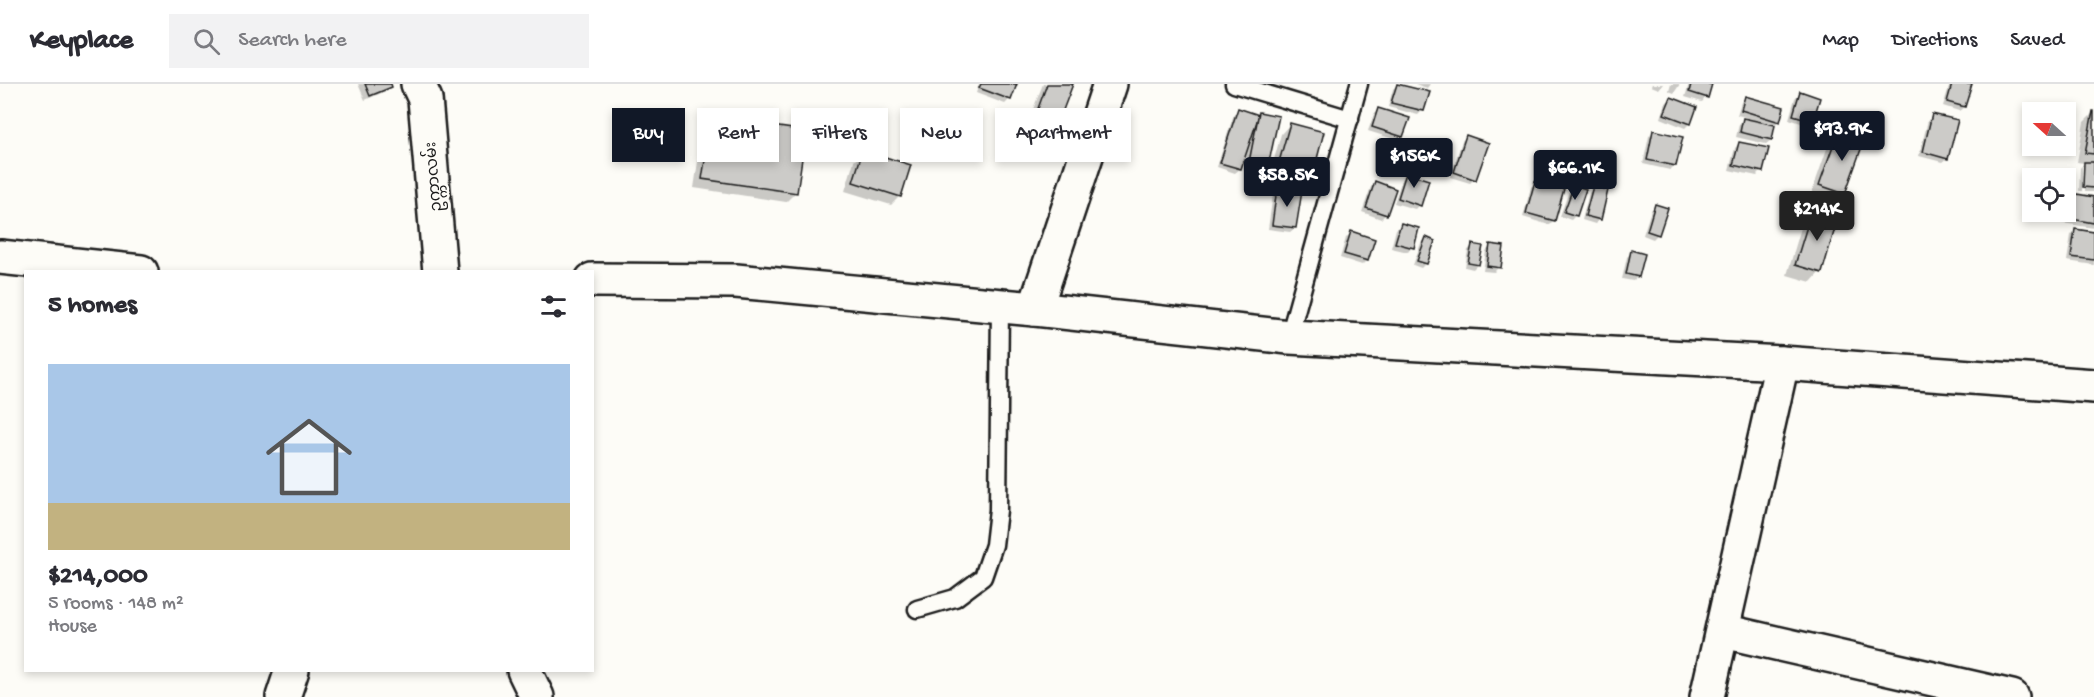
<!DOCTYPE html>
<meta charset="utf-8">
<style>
:root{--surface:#fff;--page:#f2f2f3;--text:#2b2b33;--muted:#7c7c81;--line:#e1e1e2;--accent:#111827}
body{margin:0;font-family:"Gochi Hand","Noto Sans Myanmar",sans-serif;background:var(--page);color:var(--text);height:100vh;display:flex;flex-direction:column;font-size:22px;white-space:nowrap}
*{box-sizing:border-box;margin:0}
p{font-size:20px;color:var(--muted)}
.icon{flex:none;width:33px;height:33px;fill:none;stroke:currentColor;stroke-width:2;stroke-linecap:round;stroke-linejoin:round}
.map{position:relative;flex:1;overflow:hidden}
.panel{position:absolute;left:24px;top:186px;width:570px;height:402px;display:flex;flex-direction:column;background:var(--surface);border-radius:0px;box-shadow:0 3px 9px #0003}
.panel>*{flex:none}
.banner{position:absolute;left:612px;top:24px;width:570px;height:54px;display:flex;gap:12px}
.needle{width:39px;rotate:291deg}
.controls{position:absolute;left:2022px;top:18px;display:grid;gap:12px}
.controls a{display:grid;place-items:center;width:54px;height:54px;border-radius:0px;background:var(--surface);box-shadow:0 3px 9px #0003;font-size:30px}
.price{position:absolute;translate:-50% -51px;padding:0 14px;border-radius:6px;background:var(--accent);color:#fff;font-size:20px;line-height:39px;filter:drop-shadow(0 2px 3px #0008)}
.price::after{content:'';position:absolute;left:50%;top:36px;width:18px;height:14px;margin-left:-9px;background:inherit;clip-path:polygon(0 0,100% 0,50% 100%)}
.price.on{background:#222;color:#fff}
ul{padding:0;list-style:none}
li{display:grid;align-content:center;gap:12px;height:318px;padding:0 24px}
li+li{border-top:2px solid var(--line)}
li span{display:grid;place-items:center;height:186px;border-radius:0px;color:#555}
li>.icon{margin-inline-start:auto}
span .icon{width:108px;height:108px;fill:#fffc;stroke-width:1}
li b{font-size:26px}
h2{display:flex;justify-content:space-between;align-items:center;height:72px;padding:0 24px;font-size:26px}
.tag{padding:0 21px;border-radius:0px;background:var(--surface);box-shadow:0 3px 9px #0003;font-size:21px;line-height:54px}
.tag.on{background:var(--accent);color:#fff}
header{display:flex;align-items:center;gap:36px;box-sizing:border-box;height:84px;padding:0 30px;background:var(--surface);border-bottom:2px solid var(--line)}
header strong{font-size:28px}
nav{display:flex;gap:33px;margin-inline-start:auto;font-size:21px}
.search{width:420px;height:54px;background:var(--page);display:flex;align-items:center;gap:15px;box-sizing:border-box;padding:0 21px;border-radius:0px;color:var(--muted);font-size:22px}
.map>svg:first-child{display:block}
</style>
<header>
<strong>Keyplace</strong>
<div class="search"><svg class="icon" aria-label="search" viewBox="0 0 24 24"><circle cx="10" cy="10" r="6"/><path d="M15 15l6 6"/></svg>Search here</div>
<nav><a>Map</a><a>Directions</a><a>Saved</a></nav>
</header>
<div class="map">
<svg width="2094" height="613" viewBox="0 0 2094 613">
<rect width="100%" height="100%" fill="#fdfcf7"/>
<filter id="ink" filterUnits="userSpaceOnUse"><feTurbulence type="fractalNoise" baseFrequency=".0167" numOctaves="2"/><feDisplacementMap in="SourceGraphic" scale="12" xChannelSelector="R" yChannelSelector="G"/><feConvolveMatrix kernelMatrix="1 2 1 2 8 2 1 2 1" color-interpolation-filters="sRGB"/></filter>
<g filter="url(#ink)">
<!-- shadow -->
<g fill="#0003">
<path d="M358,0h31l1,2 -4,5 -21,9z"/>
<path d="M979,0h37l-6,15 -5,5 -29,-11z"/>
<path d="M1043,0h29l-18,46 -9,9 -21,-7z"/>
<path d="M1415,0h15l-3,4z"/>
<path d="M1652,0h11l-4,5 -8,-3z"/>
<path d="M1671,0h9l-6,9 -5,-2z"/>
<path d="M1689,0h21l-4,13 -4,5 -17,-5z"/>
<path d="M1950,0h21l-7,23 -5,4 -16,-5z"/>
<path d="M1397,1l26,25 -5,5 -30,-8 5,-18z"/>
<path d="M1800,9l11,27 -4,5 -18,-6 6,-21z"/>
<path d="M1746,14l33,23 -6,5 -2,14 -5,4 -30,-7 3,-13 7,-7 -9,-2 4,-13z"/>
<path d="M1671,15l19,24 -5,5 -24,-10 5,-15z"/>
<path d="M1378,25l24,27 -5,4 -29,-9 6,-17z"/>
<path d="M1238,26l20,6 7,54 -4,5 -17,-4 3,-19h-2l-5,17 -5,4 -18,-6 17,-53z"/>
<path d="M2094,28v80h-9v-26h-3v25h-3l1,-23 4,-5 -7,-1 7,-40z"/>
<path d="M1933,32l14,42 -5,4 -23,-6 9,-36z"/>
<path d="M712,34l83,75 -9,9 -92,-14 9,-60z"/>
<path d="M1290,40l32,9 -12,45 -9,9 -32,-9 12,-44z"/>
<path d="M1839,47l5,62 -9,10 -24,-8 19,-55z"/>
<path d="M1654,48l21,33 -5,5 -27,-6 6,-28z"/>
<path d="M1467,52l8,43 -5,4 -20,-6 12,-36z"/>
<path d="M1739,59l23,28 -5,5 -28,-6 6,-22z"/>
<path d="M864,68l36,44 -9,9 -46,-14 9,-30z"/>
<path d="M1407,91l12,30 -4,4 -21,-6 8,-24z"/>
<path d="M1376,98l10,32 -5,5 -19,-7 9,-25z"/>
<path d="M1536,99l18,37 -5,5 -26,-8 8,-30z"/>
<path d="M1574,103l2,28 -5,5 -11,-4 9,-25z"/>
<path d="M1594,104l6,31 -5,5 -13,-4 7,-27z"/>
<path d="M1278,105l17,39 -5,4 -22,-3 5,-35z"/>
<path d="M2071,110l23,4v30l-32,-5 4,-24z"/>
<path d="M1655,122l3,28 -5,5 -10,-4 8,-25z"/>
<path d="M1812,128l8,60 -9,10 -24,-7 16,-54z"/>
<path d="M1401,141l11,22 -4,5 -17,-4 5,-19z"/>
<path d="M2076,147l18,2v32l-27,-4 4,-26z"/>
<path d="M1351,149l16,27 -5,5 -22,-7 6,-20z"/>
<path d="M1426,155v24l-5,5 -8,-3 8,-22z"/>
<path d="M1473,162l5,18 -5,5 -8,-2 3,-17z"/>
<path d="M1491,162l8,21 -5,5 -11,-1 3,-20z"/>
<path d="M1632,168l6,24 -5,5 -11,-2 5,-22z"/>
</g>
<!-- building -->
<g fill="#cccbc8" stroke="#1c1c1c" stroke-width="1.5">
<path d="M365,0h26l1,3 -22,9z"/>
<path d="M981,0h36l-6,16 -32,-12z"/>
<path d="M1047,0h26l-18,47 -22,-9z"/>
<path d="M1397,0l33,8 -6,19 -33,-8z"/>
<path d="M1691,0h21l-4,14 -19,-6z"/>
<path d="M1952,0h20l-7,23 -18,-5z"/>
<path d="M1800,7l20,7 -7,23 -20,-6z"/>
<path d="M1745,12l39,11 -4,15 -39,-12z"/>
<path d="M1671,13l26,10 -6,17 -27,-10z"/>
<path d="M1238,24l21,7 -18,54 -21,-6z"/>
<path d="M1378,24l32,10 -7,19 -31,-10z"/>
<path d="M2093,27h1v43l-9,-1z"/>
<path d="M1259,28l20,4 -12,55 -19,-4z"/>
<path d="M1932,30l26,6 -10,39 -25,-7z"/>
<path d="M712,33l94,14 -9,62 -95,-14z"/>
<path d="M1743,34l32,7 -3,15 -32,-8z"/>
<path d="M1290,39l34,9 -12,46 -35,-9z"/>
<path d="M1839,45l26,9 -20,56 -26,-9z"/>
<path d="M1653,46l30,7 -7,29 -29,-6z"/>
<path d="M1466,51l23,8 -13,37 -22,-8z"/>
<path d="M1739,58l30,6 -6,24 -30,-7z"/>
<path d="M863,66l48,15 -10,32 -48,-15z"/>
<path d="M2084,78h10v26l-11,-1z"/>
<path d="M1406,89l23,7 -8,26 -23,-8z"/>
<path d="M1375,97l21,8 -9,26 -21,-7z"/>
<path d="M1535,97l29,8 -9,32 -29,-8z"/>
<path d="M1574,101l12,4 -9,27 -13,-4z"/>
<path d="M1593,102l15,4 -7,30 -16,-4z"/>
<path d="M1277,104l25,3 -6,37 -24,-3z"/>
<path d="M2071,109l23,4v26l-28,-5z"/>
<path d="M1655,120l13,4 -9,27 -12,-4z"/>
<path d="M1812,126l26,8 -16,55 -27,-8z"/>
<path d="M1401,139l18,5 -5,20 -19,-5z"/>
<path d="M2075,145l19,3v28l-23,-3z"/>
<path d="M1351,147l24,8 -7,22 -24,-7z"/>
<path d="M1426,153l9,4 -8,23 -10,-3z"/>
<path d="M1472,160l11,2 -4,19 -11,-2z"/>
<path d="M1490,160l14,2 -3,22 -14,-2z"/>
<path d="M1631,166l14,4 -6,23 -13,-3z"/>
</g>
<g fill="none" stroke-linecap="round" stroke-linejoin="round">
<!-- service casing -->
<g stroke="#1c1c1c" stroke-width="21">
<g id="service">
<path d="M1234,0l116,35"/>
<path d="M1289,253l70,-253"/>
<path d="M917,525l38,-11 28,-21 11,-32 4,-35 2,-204"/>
</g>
</g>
<!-- minor casing -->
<g stroke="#1c1c1c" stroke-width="38">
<g id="minor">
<path d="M418,0l7,15 15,173"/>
<path d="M0,173l141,15"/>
<path d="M592,196l144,1 299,28 254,28 493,26 312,23"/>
<path d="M1035,225l75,-225"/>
<path d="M1723,547l289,66"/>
<path d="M524,586l13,27"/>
<path d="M283,613l9,-27"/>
<path d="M1707,613l75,-334"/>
</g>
</g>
<!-- service -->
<use href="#service" stroke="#fdfcf7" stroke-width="16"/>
<!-- minor -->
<use href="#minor" stroke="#fdfcf7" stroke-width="33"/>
</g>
</g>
<g text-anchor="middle" stroke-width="5" stroke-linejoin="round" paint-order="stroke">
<!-- street labels -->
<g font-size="16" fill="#1c1c1c" stroke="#fdfcf7">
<text transform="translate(432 93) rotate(-95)" y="6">ဥက္ကာလမ်း</text>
</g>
</g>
</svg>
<div class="controls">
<a><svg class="needle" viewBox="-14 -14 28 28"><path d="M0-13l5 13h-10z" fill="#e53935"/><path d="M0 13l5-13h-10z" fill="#7c7c81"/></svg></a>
<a><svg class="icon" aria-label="locate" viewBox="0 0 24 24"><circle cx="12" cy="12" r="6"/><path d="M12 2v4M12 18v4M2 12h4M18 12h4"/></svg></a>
</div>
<b class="price" style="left:1842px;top:78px">$93.9K</b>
<b class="price" style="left:1414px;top:105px">$156K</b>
<b class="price" style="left:1575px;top:117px">$66.1K</b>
<b class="price" style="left:1287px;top:124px">$58.5K</b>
<b class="price on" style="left:1817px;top:158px">$214K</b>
<div class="banner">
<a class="tag on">Buy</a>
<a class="tag">Rent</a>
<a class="tag">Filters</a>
<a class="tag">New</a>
<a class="tag">Apartment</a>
</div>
<section class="panel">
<h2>5 homes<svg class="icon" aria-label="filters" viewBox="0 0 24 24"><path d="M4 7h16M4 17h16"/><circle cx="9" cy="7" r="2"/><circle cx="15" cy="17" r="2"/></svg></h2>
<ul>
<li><span style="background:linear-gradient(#a9c7e8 75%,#c2b280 0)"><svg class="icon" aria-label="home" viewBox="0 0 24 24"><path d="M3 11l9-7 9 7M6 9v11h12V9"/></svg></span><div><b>$214,000</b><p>5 rooms · 148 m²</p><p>House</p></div></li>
</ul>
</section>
</div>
